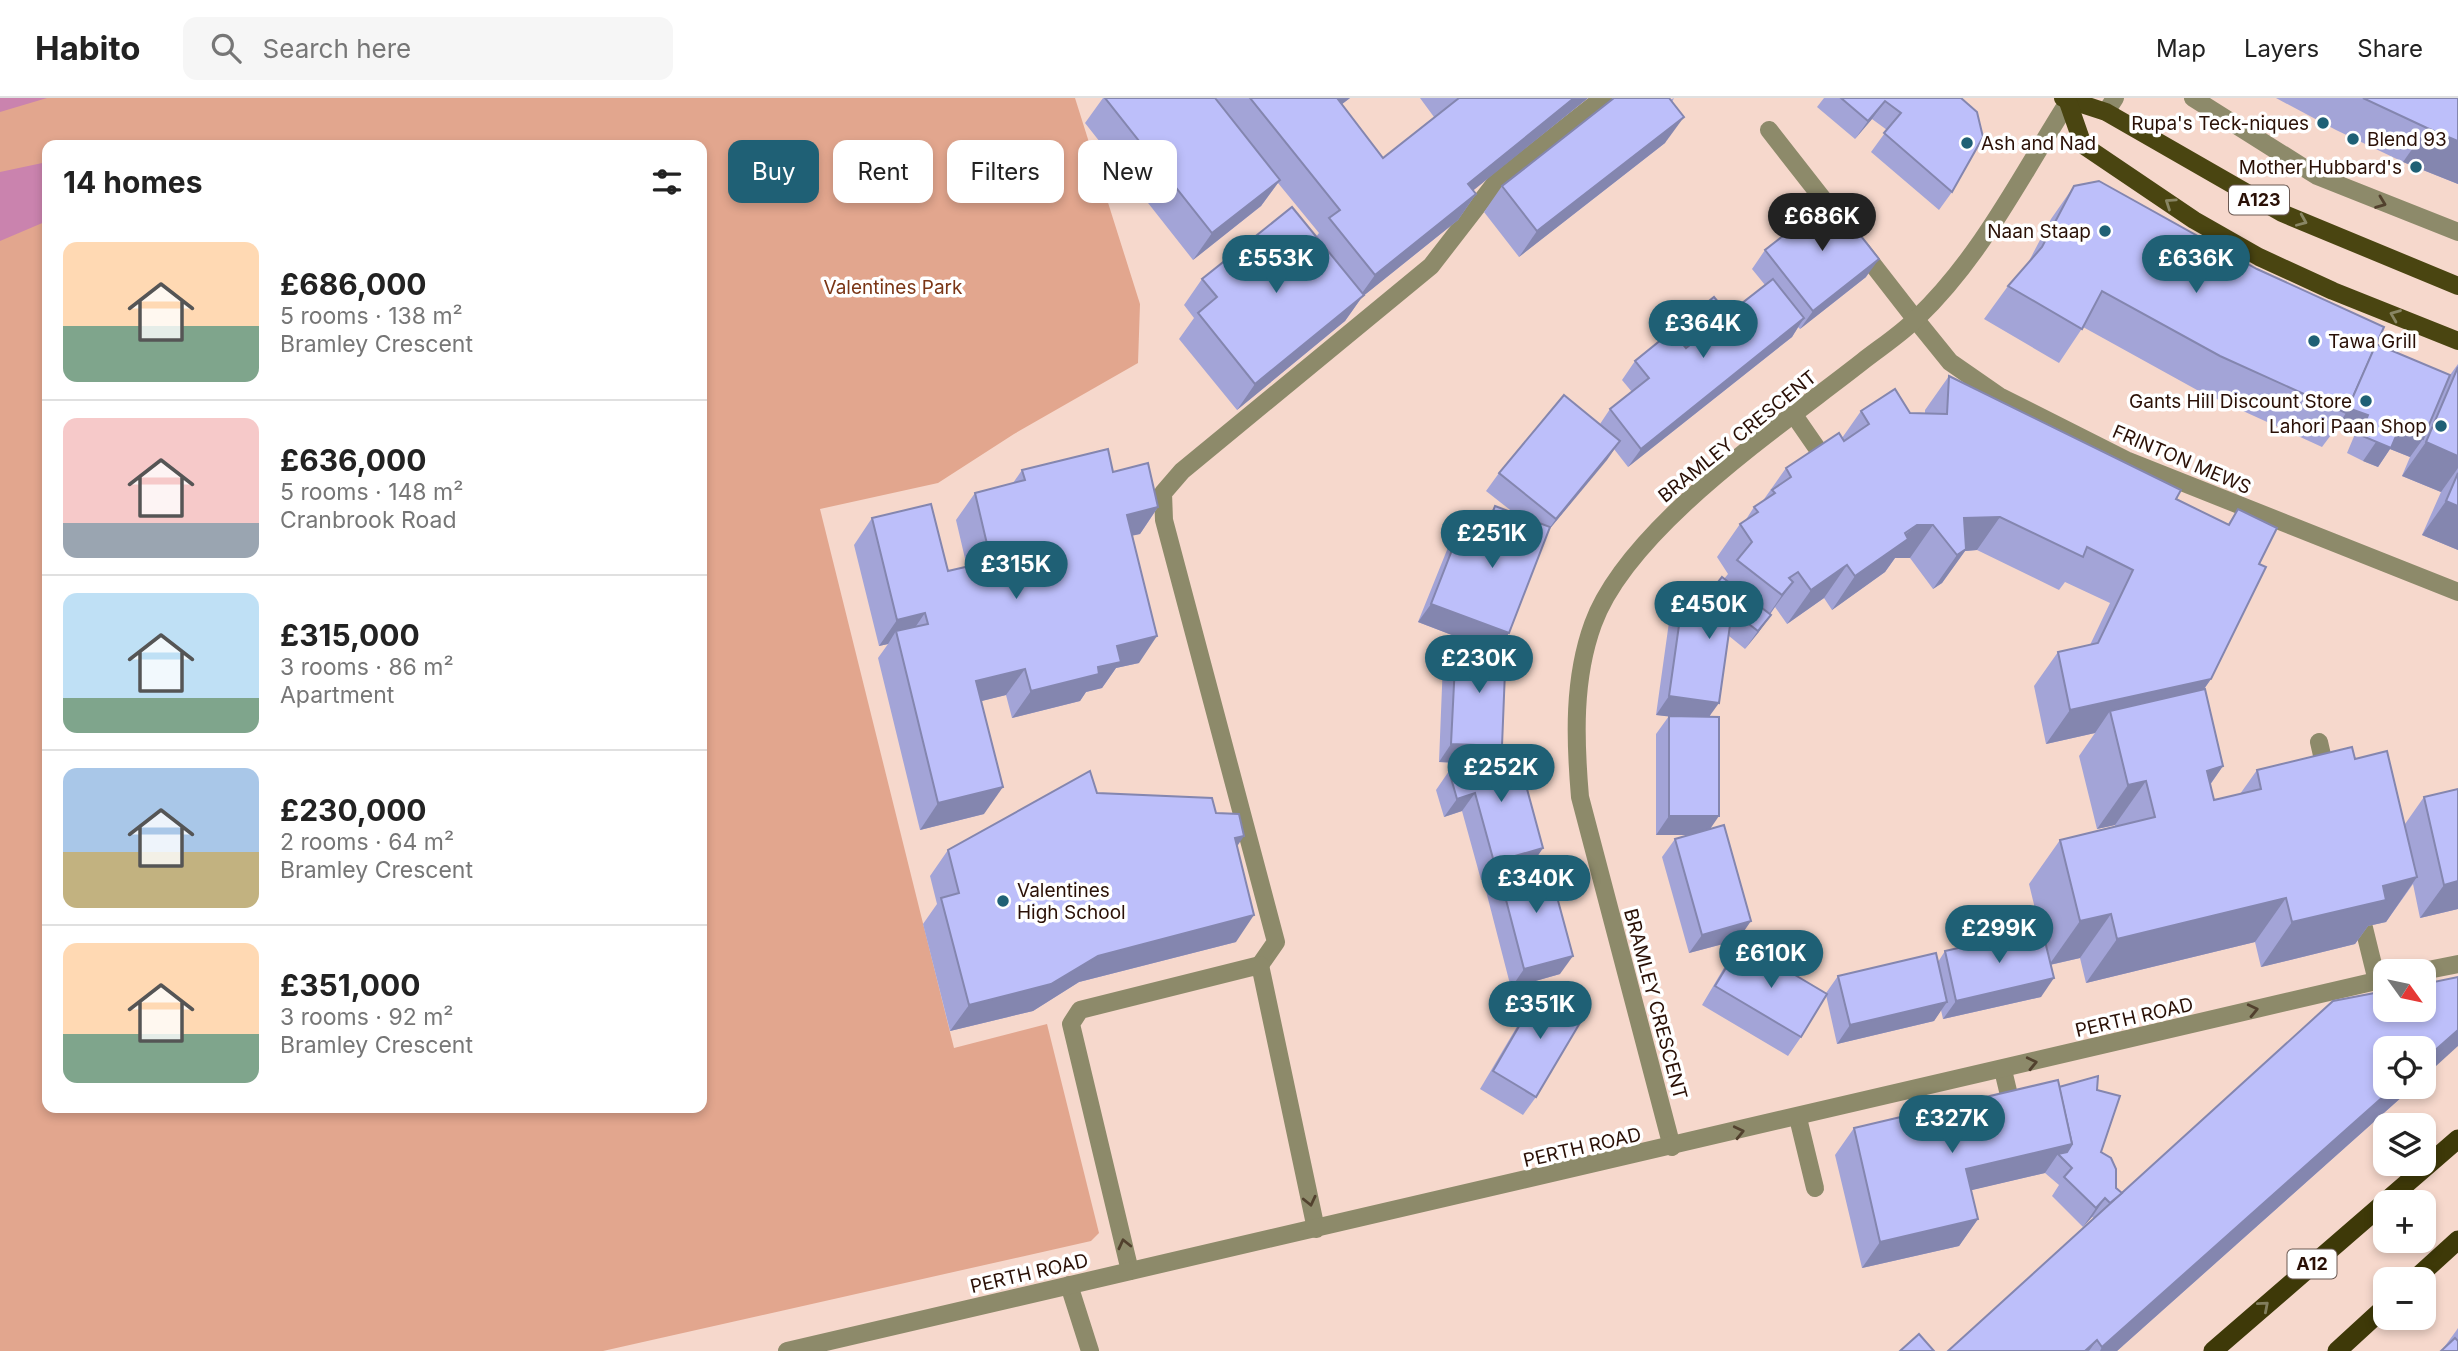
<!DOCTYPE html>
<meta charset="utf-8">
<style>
:root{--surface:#fff;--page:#f6f6f6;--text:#222;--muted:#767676;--line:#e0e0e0;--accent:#1f6075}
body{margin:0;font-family:Inter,sans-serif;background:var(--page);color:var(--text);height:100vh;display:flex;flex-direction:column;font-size:26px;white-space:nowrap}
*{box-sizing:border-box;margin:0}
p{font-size:23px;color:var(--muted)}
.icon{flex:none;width:38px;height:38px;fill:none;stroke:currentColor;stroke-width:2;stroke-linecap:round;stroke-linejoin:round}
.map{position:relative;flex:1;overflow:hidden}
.side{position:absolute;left:42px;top:42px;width:665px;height:973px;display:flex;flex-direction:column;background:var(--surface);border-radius:14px;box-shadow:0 4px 10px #0003}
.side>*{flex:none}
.top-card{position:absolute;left:728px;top:42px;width:665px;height:63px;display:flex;gap:14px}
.needle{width:46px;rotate:123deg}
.controls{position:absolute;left:2373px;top:861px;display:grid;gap:14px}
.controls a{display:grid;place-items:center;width:63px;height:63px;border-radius:14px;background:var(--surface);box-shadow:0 4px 10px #0003;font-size:35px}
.price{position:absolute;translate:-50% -60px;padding:0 16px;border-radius:24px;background:var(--accent);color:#fff;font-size:23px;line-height:46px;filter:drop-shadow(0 2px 4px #0008)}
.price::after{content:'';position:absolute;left:50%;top:42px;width:21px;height:16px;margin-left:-10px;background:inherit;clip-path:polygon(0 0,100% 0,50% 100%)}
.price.current{background:#222;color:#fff}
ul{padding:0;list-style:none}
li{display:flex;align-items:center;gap:21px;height:175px;padding:0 21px}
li+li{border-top:2px solid var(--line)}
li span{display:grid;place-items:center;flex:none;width:196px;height:140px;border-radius:14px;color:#555}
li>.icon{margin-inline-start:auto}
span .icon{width:84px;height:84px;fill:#fffc;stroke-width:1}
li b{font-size:30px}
h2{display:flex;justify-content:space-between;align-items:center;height:84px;padding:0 21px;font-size:30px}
.pill{padding:0 24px;border-radius:14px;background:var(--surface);box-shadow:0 4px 10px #0003;font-size:24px;line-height:63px}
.pill.current{background:var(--accent);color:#fff}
header{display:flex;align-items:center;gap:42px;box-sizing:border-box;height:98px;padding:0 35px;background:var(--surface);border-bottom:2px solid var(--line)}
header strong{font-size:33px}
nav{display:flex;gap:38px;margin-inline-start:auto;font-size:24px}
.search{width:490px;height:63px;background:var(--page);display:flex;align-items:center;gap:18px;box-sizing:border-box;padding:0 24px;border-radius:14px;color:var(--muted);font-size:26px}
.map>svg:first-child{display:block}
</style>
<header>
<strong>Habito</strong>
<div class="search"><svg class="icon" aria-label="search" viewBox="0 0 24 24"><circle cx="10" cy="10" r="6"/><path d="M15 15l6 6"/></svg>Search here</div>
<nav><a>Map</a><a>Layers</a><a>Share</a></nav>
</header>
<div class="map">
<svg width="2458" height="1253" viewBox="0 0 2458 1253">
<rect width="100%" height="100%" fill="#f6d8cc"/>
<!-- green -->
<path fill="#e2a68e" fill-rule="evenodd" d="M0,0h1075l65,206 -2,59 -124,71 -76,49 -118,26 134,539 93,-24 52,209 -8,8 -488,110h-603zM47,47h655v963h-655z"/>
<!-- water -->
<g fill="#ca83ae">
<path d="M0,0h47l-47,14z"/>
<path d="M47,64v59l-47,20v-69z"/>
</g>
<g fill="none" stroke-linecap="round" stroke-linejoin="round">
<!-- service -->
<g stroke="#8d8a6a" stroke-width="18">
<path d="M2193,0l124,78 141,56"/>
<path d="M2106,14l9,-14"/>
<path d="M1769,32l68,87"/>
<path d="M1860,150l56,72"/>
<path d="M1794,317l36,52"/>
<path d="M2319,644l8,35"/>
<path d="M2364,830l13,53"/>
<path d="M1260,867l16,-23 -112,-422 -1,-27 19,-22 249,-205 65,-84 107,-84"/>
<path d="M2003,972l10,42"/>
<path d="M1798,1020l17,70"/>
<path d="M1130,1173l-59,-247 9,-14 180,-45 56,264"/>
</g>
<!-- minor -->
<g stroke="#8d8a6a" stroke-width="18">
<path d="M1916,222l34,42 49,34 127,64 332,132"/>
<path d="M2423,873l35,-7"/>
<path d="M1672,1049l-92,-350c-5,-58 -7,-118 13,-173 35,-97 189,-199 270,-263 18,-14 38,-27 54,-43 64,-61 104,-142 151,-216"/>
<path d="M1069,1187l21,66"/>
<path d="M787,1253l1598,-372"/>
</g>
<!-- primary -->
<g stroke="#4a4511" stroke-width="18">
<path d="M2063,0l43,14 176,101 176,73"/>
<path d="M2068,4l15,43 111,75 65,37 74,34 125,50"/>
</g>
<!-- trunk -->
<g stroke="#3e3908" stroke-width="19">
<path d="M2415,1181l43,-39"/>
<path d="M2213,1253l245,-212"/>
<path d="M2337,1253l48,-44"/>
</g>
</g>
<!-- wall -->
<g fill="#a3a4d7">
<path d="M1103,0h247l-8,6 41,54 51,-41 -14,-19h168l-115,92 3,4 -18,26 -96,77 -17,24 -108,89 -58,-71 15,-21 -10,-13 18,-26 114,-42 3,-4 -41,-50 -17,23 -68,54 -108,-137z"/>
<path d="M1674,0l-2,4 -7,41 -146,114 -35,-45 18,-26z"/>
<path d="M1824,0h137l-9,94 -13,18 -68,-58 16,-22 -15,-11 -17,20 -38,-32z"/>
<path d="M2276,0h182v86l-55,-22 -67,-32z"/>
<path d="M2074,88l302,158 74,31 8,-11v186l-36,-15 19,-43 -39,-16 8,-19 -20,-8 -12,18 -15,-6 -16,-8 8,-19 -18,-7 -15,20 -125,-57 -114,-63 -24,36 -75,-44 24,-33 20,-23 23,-44z"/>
<path d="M1808,111l58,68 -66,52 -2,-2 -6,10 -164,130 -14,-18 -66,82 -39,102 -9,13 2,100 -9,13 50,89 -11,16 28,110 -49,14 -25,-97 10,-15 -15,4 -19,-69 -18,6 -8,-27 13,-19 27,-7 -37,-2 4,-100 13,-18 22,1 -60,-23 31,-77 12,-18 18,6 3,-8 13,-19 19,7 -28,-22 13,-18 101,-49 10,-15 22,-17 -10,-12 13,-19 40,-27 7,-11 46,-9 37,-29 -13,-16 13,-19 31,-24z"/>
<path d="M1949,278l227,123 52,25 10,-15 21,55 -48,115 -7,10 19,77 -13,19 4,15 26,-6 17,-24 98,-11 50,65 19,-27 34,-8v120l-38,9 -7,-34 -27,38 -18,4 -13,18 -94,23 -6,-25 -169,41 -6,-25 -30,7 -9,32 -98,22 -2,-9 -7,11 -97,23 -11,-49 -25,42 -13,19 -86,-51 26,-44 13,-18 85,50 12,-17 100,-14 7,-11 95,-22 -11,-45 31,-44 55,-13v-2l-18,4 -18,-73 16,-23 -49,11 -12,-58 24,-34 32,-7 20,-42 -45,-21 -6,8 -82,-40 -12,1 -23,32 -9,6 -23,-31h-15l-10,14 -53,38 -8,-12 -37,26 -12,-17 -17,26 -13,16 -16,-13 -19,80v113l28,111 -49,13 -27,-96 13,-18 15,-4h-34v-101l13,-18 -13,-1 14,-100 13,-18 21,3 20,-21 4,-5 -11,-17 23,-33 5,-3 9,-14 8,-5 24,-34 56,-30 19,-27 64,3v-4z"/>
<path d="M1022,372l91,2 45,35 -18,27 -7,1 6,128 -23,5 -14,20 -16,4 -6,9 -68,17 -6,-23 -25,6 3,113 -64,16 -42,-172 10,-14 -9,2 -25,-101 18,-27 76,53 19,-4 -11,-47 19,-27 38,-10z"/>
<path d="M1097,695l119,20 21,33 -1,96 -157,40 -46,29 -83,20 -27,-107 14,-20 -7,-28 18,-26z"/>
<path d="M1543,887l-7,112 -13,18 -43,-26 51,-86z"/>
<path d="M2059,989l38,3 4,62 15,36 6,5 263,-106h28l-296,264h-169l146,-133 -2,-1 -9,10 -31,-31 7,-11 -14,-12 -74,17 7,29 -19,27 -97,22 -27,-113 19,-27z"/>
<path d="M2458,1230v23l-16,-1 14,-19z"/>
</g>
<!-- shaded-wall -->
<g fill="#8486af">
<path d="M1335,0h15l-33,25z"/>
<path d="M1574,0h14l-139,112 19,-26z"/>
<path d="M1885,3l-13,18 -17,20 13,-18z"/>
<path d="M1684,19l-19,26 -146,114 18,-26z"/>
<path d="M2427,30l31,13v43l-55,-22z"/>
<path d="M1280,82l-19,26 -68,54 19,-27z"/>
<path d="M1476,96l-18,26 -96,77 -17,24 -108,89 18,-26 102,-84 18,-25z"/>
<path d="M1879,161l-13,18 -66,52 13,-18z"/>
<path d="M1804,220l-12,19 -164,130 13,-18z"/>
<path d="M2345,309l23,8 -13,19 -18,-7 9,-14z"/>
<path d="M2399,331l24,10 -13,18 -20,-8 -12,18 -15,-6 13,-19z"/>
<path d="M1620,343l-13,19 -64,77 13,-18z"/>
<path d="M2426,344l32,14v12l-17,24 -39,-16z"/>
<path d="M2446,403l12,5v44l-36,-15z"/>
<path d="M1158,409l-18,27 -31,7 18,-26z"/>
<path d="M2000,419l-23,33 -12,1 -23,32 -9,6 24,-34 7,-37z"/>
<path d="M1917,427h16l-23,33h-15l-10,14 -53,38 23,-34z"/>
<path d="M1847,467l-23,33 -37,26 24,-34z"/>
<path d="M1793,484l-24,33 -10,14 23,-34z"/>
<path d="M1431,506l78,29 -13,19 -78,-30z"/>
<path d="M925,515l-18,26 -11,-8 -8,13 -9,2 18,-26z"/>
<path d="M1771,517l-13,18 -13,16 13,-18z"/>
<path d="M1157,538l-18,27 -23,5 -14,20 -16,4 -6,9 -68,17 19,-27 67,-24 19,-21z"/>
<path d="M1025,571l-19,26 -48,12 18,-26z"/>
<path d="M2211,581l-24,34 -77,-2 -15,22 -49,11 24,-34z"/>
<path d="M1669,598l50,7 -13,18 -50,-6z"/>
<path d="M1451,646l51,2 -13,18 -50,-2z"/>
<path d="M2223,668l-31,44 15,-39z"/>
<path d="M2146,683l-31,44 -18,4 31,-44z"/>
<path d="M1003,689l-19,27 -64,16 18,-27z"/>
<path d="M1475,695l-13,18 -18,6 13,-18z"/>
<path d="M1669,718h50l-13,19h-50z"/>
<path d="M1244,738l-18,27 9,-25z"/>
<path d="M1543,750l-13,19 -31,6 -3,3 -15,4 13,-18z"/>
<path d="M2417,779l-31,45 -18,4 -13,18 -94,23 31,-45 91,-36z"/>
<path d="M2458,783v28l-38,9 24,-33z"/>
<path d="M2286,800l-31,44 -169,41 31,-44z"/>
<path d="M2111,816l-31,44 -31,7 31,-44z"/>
<path d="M1254,817l-18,27 -157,40 -46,29 -83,20 19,-26 129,-49z"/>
<path d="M1751,823l-13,19 -49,13 13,-18z"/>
<path d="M1573,858l-13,18 -49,14 13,-19z"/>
<path d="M2054,880l-13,19 -98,22 13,-18z"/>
<path d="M1947,904l-13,19 -97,23 13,-19z"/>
<path d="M2458,932v16l-34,31v-17z"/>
<path d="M2394,989h19l-296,264h-17l2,-4z"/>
<path d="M2072,1046l-10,15 -4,-5 -13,19 -98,23 19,-27z"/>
<path d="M2105,1100l-13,19 -9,10 13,-19z"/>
<path d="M1978,1121l-19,27 -97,22 18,-26z"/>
<path d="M2097,1242l-8,11h-4z"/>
</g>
<!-- building -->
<g fill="#bdbffa" stroke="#8486af" stroke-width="2">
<path d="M1105,0h110l65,82 -68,53z"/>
<path d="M1250,0h87l46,60 76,-60h115l-106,86 8,10 -101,81 -46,-57 11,-8z"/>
<path d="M1614,0h55l15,19 -147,114 -35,-45z"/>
<path d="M1841,0h120l16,14 6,25 -31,55 -68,-59 17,-20 -16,-12 -17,20z"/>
<path d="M2363,0h95v43l-31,-13z"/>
<path d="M2099,83l158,88 127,58 -38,86 -126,-57 -118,-65 -20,38 -74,-43 34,-39 32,-61z"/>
<path d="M1828,96l51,65 -66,52 -48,-61 46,-36 -3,-5z"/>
<path d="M1292,109l72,88 -109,89 -57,-71 19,-16 -15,-18z"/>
<path d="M1773,181l31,39 -163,131 -31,-40 39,-31 -14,-17 37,-30 14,17 10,-8 -14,-17 32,-26 14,17z"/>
<path d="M2376,246l74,31 -27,64 -24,-10 -8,19 -31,-13 8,-20 -20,-7z"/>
<path d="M2458,269v89l-32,-14z"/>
<path d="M1949,278l232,114 -5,9 53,26 9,-16 39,19 -18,36 7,3 -55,112 -141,31 -12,-58 40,-9 35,-73 -46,-23 -4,10 -83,-40 -36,1 2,31 -9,6 -24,-30h-16l-12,8 3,6 -53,37 -8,-11 -36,25 -13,-18 -9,6 4,4 -11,13 -45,-35 15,-18 -12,-18 18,-12 -4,-5 21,-14 -3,-3 19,-13 -5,-9 53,-35 5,8 25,-17 -8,-13 34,-22 15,24 37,1z"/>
<path d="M1564,297l56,46 -64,78 -57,-46z"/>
<path d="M1108,351l5,23 35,-9 10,44 -31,8 30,121 -40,10 4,16 -23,5 1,7 -68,17 -6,-22 -49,12 27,106 -65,16 -42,-172 32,-7 -3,-11 -28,7 -25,-102 59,-14 17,67 43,-10 -16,-68 50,-13 -3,-10z"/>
<path d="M2458,375v33l-12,-5z"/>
<path d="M1495,408l55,21 -41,106 -78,-29 30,-77 23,8z"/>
<path d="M1722,479l49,38 -13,16 -26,-20 -13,92 -50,-7 14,-99 21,3z"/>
<path d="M1456,546l50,2 -4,100 -51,-2z"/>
<path d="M2205,591l18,77 -16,5 7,29 47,-11 -4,-19 95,-23 3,12 32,-8 30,126 -34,9 3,14 -94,22 -6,-24 -169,41 -6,-25 -31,7 -20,-81 95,-23 -9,-36 -18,4 -18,-74z"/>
<path d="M1669,618l50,1v99h-50z"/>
<path d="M1517,654l26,96 -49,14 -19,-69 -18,6 -8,-28z"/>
<path d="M1090,673l7,22 115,5 4,15 23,1 5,22 -9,2 19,77 -156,41 -47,28 -82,21 -28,-107 18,-5 -11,-43z"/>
<path d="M2458,691v92l-14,4 -20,-88z"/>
<path d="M1724,727l27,96 -49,14 -27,-96z"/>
<path d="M1547,762l26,96 -49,13 -25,-96z"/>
<path d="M2042,831l12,49 -98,23 -11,-50z"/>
<path d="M1741,845l86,51 -26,43 -86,-51z"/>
<path d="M1936,855l11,49 -97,23 -12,-49z"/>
<path d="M2458,879v53l-34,30v-12h-39v39h9l-292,260 -5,-7 -12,11h-137l385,-350 52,-10v19h39v-26z"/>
<path d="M1543,887l44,26 -51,86 -43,-26z"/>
<path d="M2098,978l-1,14 23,6 -19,56 10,6 5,11v19l6,5 -12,10 -5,-5 -9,10 -32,-31 8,-9 -14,-14 9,-2 5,-8 -13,-57z"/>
<path d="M2058,982l14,64 -106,25 12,50 -98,23 -26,-114z"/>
<path d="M1919,1236l15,17h-34z"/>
<path d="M2455,1240l3,3v10h-17z"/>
</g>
<!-- one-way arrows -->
<defs><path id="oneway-chevron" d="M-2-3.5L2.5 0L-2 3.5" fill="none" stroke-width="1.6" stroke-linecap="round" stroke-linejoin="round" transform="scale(1.75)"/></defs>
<g stroke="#898664">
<use href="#oneway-chevron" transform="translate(2170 105) rotate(-146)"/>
<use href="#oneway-chevron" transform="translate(2302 123) rotate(23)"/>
<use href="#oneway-chevron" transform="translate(2395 217) rotate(-158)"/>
</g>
<g stroke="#52412e">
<use href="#oneway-chevron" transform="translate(2381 105) rotate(21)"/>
<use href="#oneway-chevron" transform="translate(2253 912) rotate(-13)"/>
<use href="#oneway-chevron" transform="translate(2032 965) rotate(-13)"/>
<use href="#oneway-chevron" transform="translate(1739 1034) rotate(-13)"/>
<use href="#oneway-chevron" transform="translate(1310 1103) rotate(77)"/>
<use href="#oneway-chevron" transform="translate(1124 1146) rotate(-103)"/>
</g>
<use stroke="#827e5e" href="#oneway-chevron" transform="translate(2264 1208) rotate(-41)"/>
<!-- markers -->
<g fill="#1f6075" stroke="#fff" stroke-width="2.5">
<circle cx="2323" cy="25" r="7"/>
<circle cx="2353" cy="41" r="7"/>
<circle cx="1967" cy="45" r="7"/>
<circle cx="2416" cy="69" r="7"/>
<circle cx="2105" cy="133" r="7"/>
<circle cx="2314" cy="243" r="7"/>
<circle cx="2366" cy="303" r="7"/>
<circle cx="2441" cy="328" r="7"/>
<circle cx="1003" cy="803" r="7"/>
</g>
<g text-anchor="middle" stroke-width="7" stroke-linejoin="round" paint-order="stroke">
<!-- shield labels -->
<g fill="#fff" stroke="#6a5851" stroke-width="2">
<rect x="2229" y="87.5" width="60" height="29" rx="5"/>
<rect x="2287.5" y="1151.5" width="49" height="29" rx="5"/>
</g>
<g font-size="18" font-weight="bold" fill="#2a1006">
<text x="2259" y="108">A123</text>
<text x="2312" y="1172">A12</text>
</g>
<!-- poi labels -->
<g font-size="19" fill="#2a1006" stroke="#fff" text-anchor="end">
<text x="2309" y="32">Rupa's Teck-niques</text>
<text x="2367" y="48" text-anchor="start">Blend 93</text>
<text x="1981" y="52" text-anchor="start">Ash and Nad</text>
<text x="2402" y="76">Mother Hubbard's</text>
<text x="2091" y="140">Naan Staap</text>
<text x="2328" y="250" text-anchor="start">Tawa Grill</text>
<text x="2352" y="310">Gants Hill Discount Store</text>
<text x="2427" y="335">Lahori Paan Shop</text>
<text x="1017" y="799" text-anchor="start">Valentines<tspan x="1017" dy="22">High School</tspan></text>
</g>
<!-- park labels -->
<g font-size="19" fill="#7a3515" stroke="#fff">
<text x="893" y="196">Valentines Park</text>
</g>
<!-- street labels -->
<g font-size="19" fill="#2a1006" stroke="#fff">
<text transform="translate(1737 338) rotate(-39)" y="7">BRAMLEY CRESCENT</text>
<text transform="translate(2182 361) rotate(23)" y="7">FRINTON MEWS</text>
<text transform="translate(1656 906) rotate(75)" y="7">BRAMLEY CRESCENT</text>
<text transform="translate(2134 919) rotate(-13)" y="7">PERTH ROAD</text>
<text transform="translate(1582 1049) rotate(-13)" y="7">PERTH ROAD</text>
<text transform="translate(1029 1175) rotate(-13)" y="7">PERTH ROAD</text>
</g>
</g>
</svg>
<div class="controls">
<a><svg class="needle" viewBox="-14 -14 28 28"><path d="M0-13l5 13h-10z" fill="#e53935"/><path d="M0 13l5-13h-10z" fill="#767676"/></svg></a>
<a><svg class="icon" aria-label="locate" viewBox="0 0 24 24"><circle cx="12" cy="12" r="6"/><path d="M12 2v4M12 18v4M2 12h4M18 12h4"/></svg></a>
<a><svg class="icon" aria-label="layers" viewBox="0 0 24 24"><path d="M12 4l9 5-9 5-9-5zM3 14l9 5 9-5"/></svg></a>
<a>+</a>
<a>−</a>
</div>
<b class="price current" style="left:1822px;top:155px">£686K</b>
<b class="price" style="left:1276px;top:197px">£553K</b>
<b class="price" style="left:2196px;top:197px">£636K</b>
<b class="price" style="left:1703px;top:262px">£364K</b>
<b class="price" style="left:1492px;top:472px">£251K</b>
<b class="price" style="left:1016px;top:503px">£315K</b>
<b class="price" style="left:1709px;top:543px">£450K</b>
<b class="price" style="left:1479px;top:597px">£230K</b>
<b class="price" style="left:1501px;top:706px">£252K</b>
<b class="price" style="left:1536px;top:817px">£340K</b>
<b class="price" style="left:1999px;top:867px">£299K</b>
<b class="price" style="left:1771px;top:892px">£610K</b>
<b class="price" style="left:1540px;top:943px">£351K</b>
<b class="price" style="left:1952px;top:1057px">£327K</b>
<div class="top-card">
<a class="pill current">Buy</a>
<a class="pill">Rent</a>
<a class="pill">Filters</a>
<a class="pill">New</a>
</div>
<section class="side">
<h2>14 homes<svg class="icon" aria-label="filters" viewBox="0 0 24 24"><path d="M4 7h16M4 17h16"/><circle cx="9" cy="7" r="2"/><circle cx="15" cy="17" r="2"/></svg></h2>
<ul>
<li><span style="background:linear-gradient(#ffd9b3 60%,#7fa58c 0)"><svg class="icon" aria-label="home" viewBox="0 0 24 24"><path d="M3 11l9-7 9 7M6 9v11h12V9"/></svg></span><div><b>£686,000</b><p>5 rooms · 138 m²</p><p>Bramley Crescent</p></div></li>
<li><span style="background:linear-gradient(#f6c9c9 75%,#9aa5b1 0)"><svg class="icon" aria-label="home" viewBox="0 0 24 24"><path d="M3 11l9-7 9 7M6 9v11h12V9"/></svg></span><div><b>£636,000</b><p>5 rooms · 148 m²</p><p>Cranbrook Road</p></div></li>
<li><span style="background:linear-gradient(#bfe0f5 75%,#7fa58c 0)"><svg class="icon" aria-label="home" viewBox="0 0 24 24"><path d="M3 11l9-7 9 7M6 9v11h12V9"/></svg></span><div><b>£315,000</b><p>3 rooms · 86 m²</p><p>Apartment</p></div></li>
<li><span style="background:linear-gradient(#a9c7e8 60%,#c2b280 0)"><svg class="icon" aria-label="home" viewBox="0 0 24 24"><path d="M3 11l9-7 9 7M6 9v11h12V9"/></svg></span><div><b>£230,000</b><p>2 rooms · 64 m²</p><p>Bramley Crescent</p></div></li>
<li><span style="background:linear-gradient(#ffd9b3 65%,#7fa58c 0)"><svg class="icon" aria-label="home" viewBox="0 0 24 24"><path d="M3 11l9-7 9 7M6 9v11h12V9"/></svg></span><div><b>£351,000</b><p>3 rooms · 92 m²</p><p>Bramley Crescent</p></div></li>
</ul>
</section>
</div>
